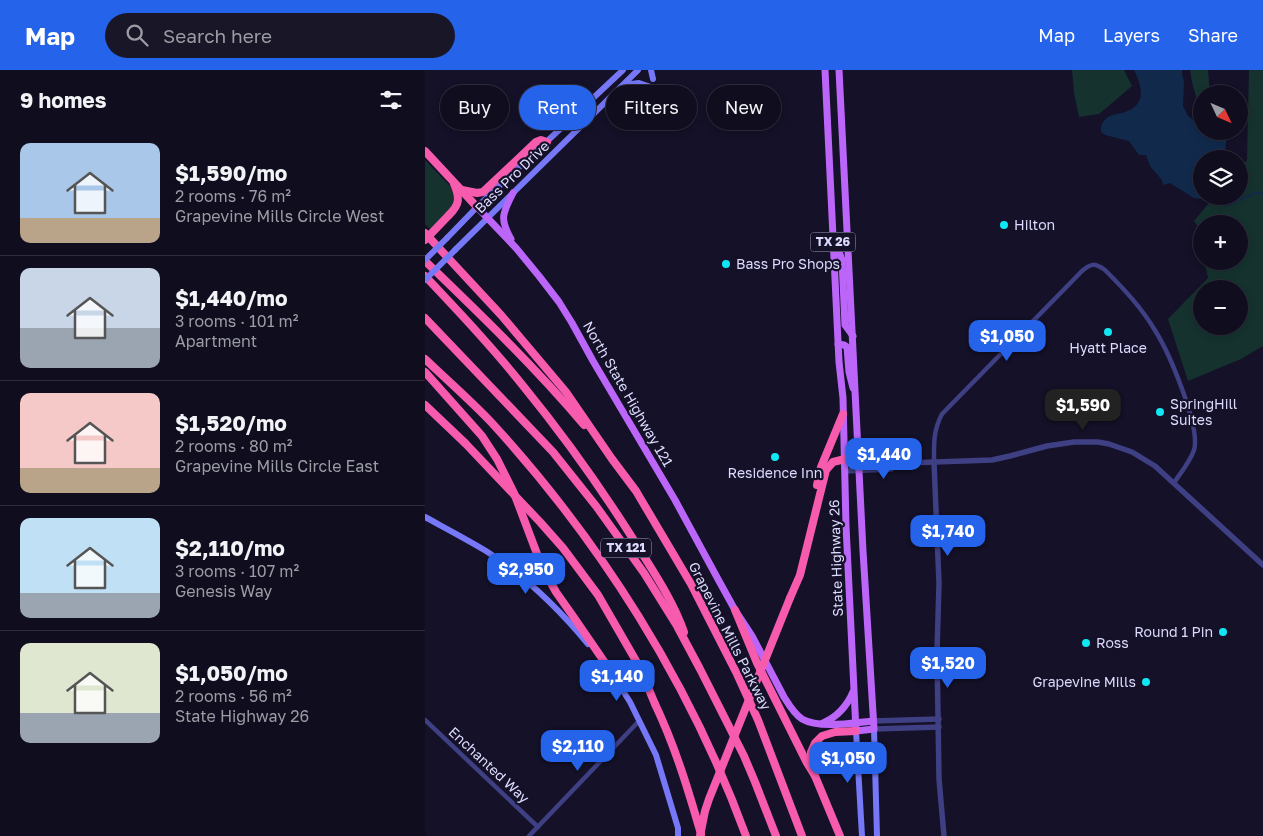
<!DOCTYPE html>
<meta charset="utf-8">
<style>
:root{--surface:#0f0d1e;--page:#181627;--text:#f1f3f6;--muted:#9b9ca4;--line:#2f2d3c;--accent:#2563eb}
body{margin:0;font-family:"Golos Text",sans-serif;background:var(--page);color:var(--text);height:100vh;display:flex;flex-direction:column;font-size:19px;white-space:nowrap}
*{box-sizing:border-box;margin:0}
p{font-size:16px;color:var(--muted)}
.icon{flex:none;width:28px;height:28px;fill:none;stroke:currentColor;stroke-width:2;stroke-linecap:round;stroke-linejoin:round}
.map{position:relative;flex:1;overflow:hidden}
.side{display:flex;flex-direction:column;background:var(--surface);width:425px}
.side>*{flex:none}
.banner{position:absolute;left:15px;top:15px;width:475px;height:45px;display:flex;gap:10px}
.needle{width:32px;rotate:134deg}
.buttons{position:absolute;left:768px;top:15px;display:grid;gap:10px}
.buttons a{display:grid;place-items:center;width:55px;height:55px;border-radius:50%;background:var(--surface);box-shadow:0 2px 8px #0003,0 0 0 1px var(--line);font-size:25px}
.price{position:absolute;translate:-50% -42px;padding:0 11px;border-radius:10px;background:var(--accent);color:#fff;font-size:16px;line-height:32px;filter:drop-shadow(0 1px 2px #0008)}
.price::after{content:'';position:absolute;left:50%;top:30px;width:15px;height:11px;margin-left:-8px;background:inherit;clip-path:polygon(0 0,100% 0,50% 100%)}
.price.on{background:#222;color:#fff}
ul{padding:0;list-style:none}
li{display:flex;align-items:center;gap:15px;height:125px;padding:0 20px}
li+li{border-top:1px solid var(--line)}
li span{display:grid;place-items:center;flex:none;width:140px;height:100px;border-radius:10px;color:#555}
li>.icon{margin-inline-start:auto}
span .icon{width:60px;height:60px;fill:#fffc;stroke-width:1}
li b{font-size:21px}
h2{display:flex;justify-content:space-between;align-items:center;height:60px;padding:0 20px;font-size:21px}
.tag{padding:0 18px;border-radius:22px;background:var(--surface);box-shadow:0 2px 8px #0003,0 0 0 1px var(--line);font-size:18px;line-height:45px}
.tag.on{background:var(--accent);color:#fff}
header{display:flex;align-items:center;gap:30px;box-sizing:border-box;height:70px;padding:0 25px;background:var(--accent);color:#fff}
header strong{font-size:24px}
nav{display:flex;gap:28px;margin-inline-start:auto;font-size:18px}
.search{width:350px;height:45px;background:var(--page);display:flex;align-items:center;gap:12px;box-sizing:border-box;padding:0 18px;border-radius:28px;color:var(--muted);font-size:19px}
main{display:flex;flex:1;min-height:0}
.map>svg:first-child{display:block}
</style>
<header>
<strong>Map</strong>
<div class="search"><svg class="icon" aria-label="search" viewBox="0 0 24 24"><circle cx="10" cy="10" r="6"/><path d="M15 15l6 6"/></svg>Search here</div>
<nav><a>Map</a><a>Layers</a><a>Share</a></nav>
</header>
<main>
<section class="side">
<h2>9 homes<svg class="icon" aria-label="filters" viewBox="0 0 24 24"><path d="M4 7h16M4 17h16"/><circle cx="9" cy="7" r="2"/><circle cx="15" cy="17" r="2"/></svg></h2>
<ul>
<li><span style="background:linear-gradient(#a9c7e8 75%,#b9a48a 0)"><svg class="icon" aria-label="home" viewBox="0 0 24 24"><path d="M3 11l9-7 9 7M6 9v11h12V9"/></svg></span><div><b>$1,590/mo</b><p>2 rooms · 76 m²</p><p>Grapevine Mills Circle West</p></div></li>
<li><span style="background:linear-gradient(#c9d6e8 60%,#9aa5b1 0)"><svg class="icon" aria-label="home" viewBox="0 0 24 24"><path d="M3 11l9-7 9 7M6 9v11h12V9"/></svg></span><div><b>$1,440/mo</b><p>3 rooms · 101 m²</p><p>Apartment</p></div></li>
<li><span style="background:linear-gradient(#f6c9c9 75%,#b9a48a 0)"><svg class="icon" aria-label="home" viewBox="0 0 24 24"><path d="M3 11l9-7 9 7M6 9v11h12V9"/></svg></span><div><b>$1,520/mo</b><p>2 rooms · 80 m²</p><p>Grapevine Mills Circle East</p></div></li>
<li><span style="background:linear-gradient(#bfe0f5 75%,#9aa5b1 0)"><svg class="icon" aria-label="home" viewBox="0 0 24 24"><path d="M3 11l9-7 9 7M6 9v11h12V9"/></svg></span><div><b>$2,110/mo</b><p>3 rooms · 107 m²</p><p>Genesis Way</p></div></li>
<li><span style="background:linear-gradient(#dfe7d0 70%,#9aa5b1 0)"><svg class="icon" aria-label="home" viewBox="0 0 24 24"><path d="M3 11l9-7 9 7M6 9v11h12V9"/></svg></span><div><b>$1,050/mo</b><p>2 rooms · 56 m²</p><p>State Highway 26</p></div></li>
</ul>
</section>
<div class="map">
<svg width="838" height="766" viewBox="0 0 838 766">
<rect width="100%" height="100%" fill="#141128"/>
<!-- green -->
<g fill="#15322f" fill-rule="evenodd">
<path d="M647,0h52l8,16 -33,28 -20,3 -5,-24z"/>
<path d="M765,0h18l2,24h-9v21l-9,-33z"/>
<path d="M824,0h14v276l-22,13 -53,22 -20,-62 40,-41 -3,-14 1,-3h33v-37h-38v7l-7,-10 21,-25h24v-27l8,-9zM776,219h38v37h-38z"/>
<path d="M0,90l25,26 5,13 -6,11 -19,19 -5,-5z"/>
</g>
<!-- water -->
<path fill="#112a4c" d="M709,0h48v5l2,6 -1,25 5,10 13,10v5h23c5,10 1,18 -2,28h-21v37h4l-3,3 -8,-1 -24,-15 -7,2 -1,-5 -12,-14 -4,-11h-7l-10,-14 -24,-6 -4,-3c0,-5 0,-8 3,-11 4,-6 12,-7 18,-8 25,-7 21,-24 12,-43z"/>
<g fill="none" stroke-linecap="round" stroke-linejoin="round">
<!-- stream -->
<path stroke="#112a4c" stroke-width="2" d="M778,126l1,2 6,1 15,7 34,-14 4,2"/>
<!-- minor -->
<g stroke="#3f3f84" stroke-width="4.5">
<path d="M509,392c0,-18 -1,-31 8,-48l140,-143c9,-8 13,-8 23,-1 19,19 37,38 51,62 13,21 45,95 38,118 -4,12 -13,22 -20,33"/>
<path d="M0,650l113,107"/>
<path d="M104,766l110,-115"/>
</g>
<!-- tertiary -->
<g stroke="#3f3f84" stroke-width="5.5">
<path d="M420,389h48l6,4h8l85,-3 18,-4 37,-10 27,-4h24l11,2 23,8 23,14 108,99"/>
<path d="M509,392l5,121 -2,69 2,127 5,57"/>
<path d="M420,401l46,-2 8,-6"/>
<path d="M448,651l66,-2"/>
<path d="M449,659l65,-2"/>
</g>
<!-- secondary -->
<g stroke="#7678f8" stroke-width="6">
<path d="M226,0l2,9"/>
<path d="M199,15l15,-2 12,4"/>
<path d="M22,168l30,-31 146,-137"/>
<path d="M30,180l183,-180"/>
<path d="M0,447c20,11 41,22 61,34 39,25 73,58 102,93"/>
<path d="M184,599l21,33 26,53 22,73v8"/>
<path d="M449,659l3,107"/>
<path d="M431,661l6,105"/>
</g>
<!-- primary -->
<g stroke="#bb66f8" stroke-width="7">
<path d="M400,0l14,292 4,36 3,128 10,205 18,-2 -11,-178 -24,-481"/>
<path d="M52,137l39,41 23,28 20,26 13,21 21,38 82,139 44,81 16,29 17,26 32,61c5,8 10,17 18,22 17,10 51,4 71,2"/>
<path d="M86,169c-12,-21 -8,-26 2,-46"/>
<path d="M410,171l7,19 3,65 8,11"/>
<path d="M413,274l6,1 3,2 2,25 4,16"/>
<path d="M398,653c14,-6 24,-17 30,-31"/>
</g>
<!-- motorway -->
<g stroke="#f75bad" stroke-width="8">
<path d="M0,81l52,56"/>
<path d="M37,120l15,3 6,-1 53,-50 5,-2 6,2"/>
<path d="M24,145c11,-11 11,-17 5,-31"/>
<path d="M0,163l76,82 65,77 46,67 24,32 55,93 46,90 21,46 44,116"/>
<path d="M0,191c55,53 110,106 159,164"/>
<path d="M0,206c34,36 68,72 99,111 40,49 77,101 111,155 17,28 38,58 49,90"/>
<path d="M0,248l128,134 43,54 48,67 33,53 23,43 44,87 11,26 21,54"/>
<path d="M0,289c22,21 45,41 66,63 110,120 199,261 255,414"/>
<path d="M0,302l57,64 15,23 17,34 28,74 14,25 19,27 37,54"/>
<path d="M0,335l40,38"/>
<path d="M392,415l4,-18 22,-53"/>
<path d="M365,528l10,-23 26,-105 7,-8 12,-3"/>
<path d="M310,540l22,53 50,100 8,13"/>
<path d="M230,634c20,42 33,85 46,130"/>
<path d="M415,766l-25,-60 -4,-14v-10l4,-9 7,-7 13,-4 21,-1"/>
</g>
<!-- secondary-bridge -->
<g stroke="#7678f8" stroke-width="6">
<path d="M0,190l22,-22"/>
<path d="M0,210l30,-30"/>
</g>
<!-- motorway-bridge -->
<g stroke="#f75bad" stroke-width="8">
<path d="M0,170l24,-25"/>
<path d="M40,373l75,79 23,26 35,47 41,71 16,38"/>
<path d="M275,766l5,-25 4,-12 81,-201"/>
</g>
</g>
<!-- markers -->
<g fill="#10e7f4" stroke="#141128" stroke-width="2">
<circle cx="579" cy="155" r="5"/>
<circle cx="301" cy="194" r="5"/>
<circle cx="683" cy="262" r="5"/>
<circle cx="735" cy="342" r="5"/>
<circle cx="350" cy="387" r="5"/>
<circle cx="798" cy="562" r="5"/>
<circle cx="661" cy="573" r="5"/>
<circle cx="721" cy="612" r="5"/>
</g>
<g text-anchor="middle" stroke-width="4.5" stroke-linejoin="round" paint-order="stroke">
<!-- shield labels -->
<g fill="#141128" stroke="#a09ebd" stroke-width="1">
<rect x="385.5" y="162.5" width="45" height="19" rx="4"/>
<rect x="176" y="468.5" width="50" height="19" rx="4"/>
</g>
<g font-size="12" font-weight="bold" fill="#dcdafd">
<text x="408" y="176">TX 26</text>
<text x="201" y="482">TX 121</text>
</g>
<!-- street labels -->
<g font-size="14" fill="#dcdafd" stroke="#141128">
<text transform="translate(87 107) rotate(-44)" y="5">Bass Pro Drive</text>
<text transform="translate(203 324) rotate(60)" y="5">North State Highway 121</text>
<text transform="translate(411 488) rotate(-92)" y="5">State Highway 26</text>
<text transform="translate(305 566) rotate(63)" y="5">Grapevine Mills Parkway</text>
<text transform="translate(64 695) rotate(43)" y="5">Enchanted Way</text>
</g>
<!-- poi labels -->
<g font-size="14" fill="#dcdafd" stroke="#141128" text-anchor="start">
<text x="589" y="160">Hilton</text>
<text x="311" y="199">Bass Pro Shops</text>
<text x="683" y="283" text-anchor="middle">Hyatt Place</text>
<text x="745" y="339">SpringHill<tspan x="745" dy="16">Suites</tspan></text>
<text x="350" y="408" text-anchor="middle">Residence Inn</text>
<text x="788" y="567" text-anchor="end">Round 1 Pin</text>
<text x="671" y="578">Ross</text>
<text x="711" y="617" text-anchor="end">Grapevine Mills</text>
</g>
</g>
</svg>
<div class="buttons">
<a><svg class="needle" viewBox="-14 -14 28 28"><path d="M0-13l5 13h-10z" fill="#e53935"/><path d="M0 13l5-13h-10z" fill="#9b9ca4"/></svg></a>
<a><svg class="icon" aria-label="layers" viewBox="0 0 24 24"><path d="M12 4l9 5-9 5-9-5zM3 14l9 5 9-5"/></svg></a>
<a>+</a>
<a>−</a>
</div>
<b class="price" style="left:582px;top:292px">$1,050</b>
<b class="price on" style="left:658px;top:361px">$1,590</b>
<b class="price" style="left:459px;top:410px">$1,440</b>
<b class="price" style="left:523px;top:487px">$1,740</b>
<b class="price" style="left:101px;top:525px">$2,950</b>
<b class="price" style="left:523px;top:619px">$1,520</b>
<b class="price" style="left:192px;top:632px">$1,140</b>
<b class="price" style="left:153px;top:702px">$2,110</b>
<b class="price" style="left:423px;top:714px">$1,050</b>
<div class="banner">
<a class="tag">Buy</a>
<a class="tag on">Rent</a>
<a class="tag">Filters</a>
<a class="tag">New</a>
</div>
</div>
</main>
